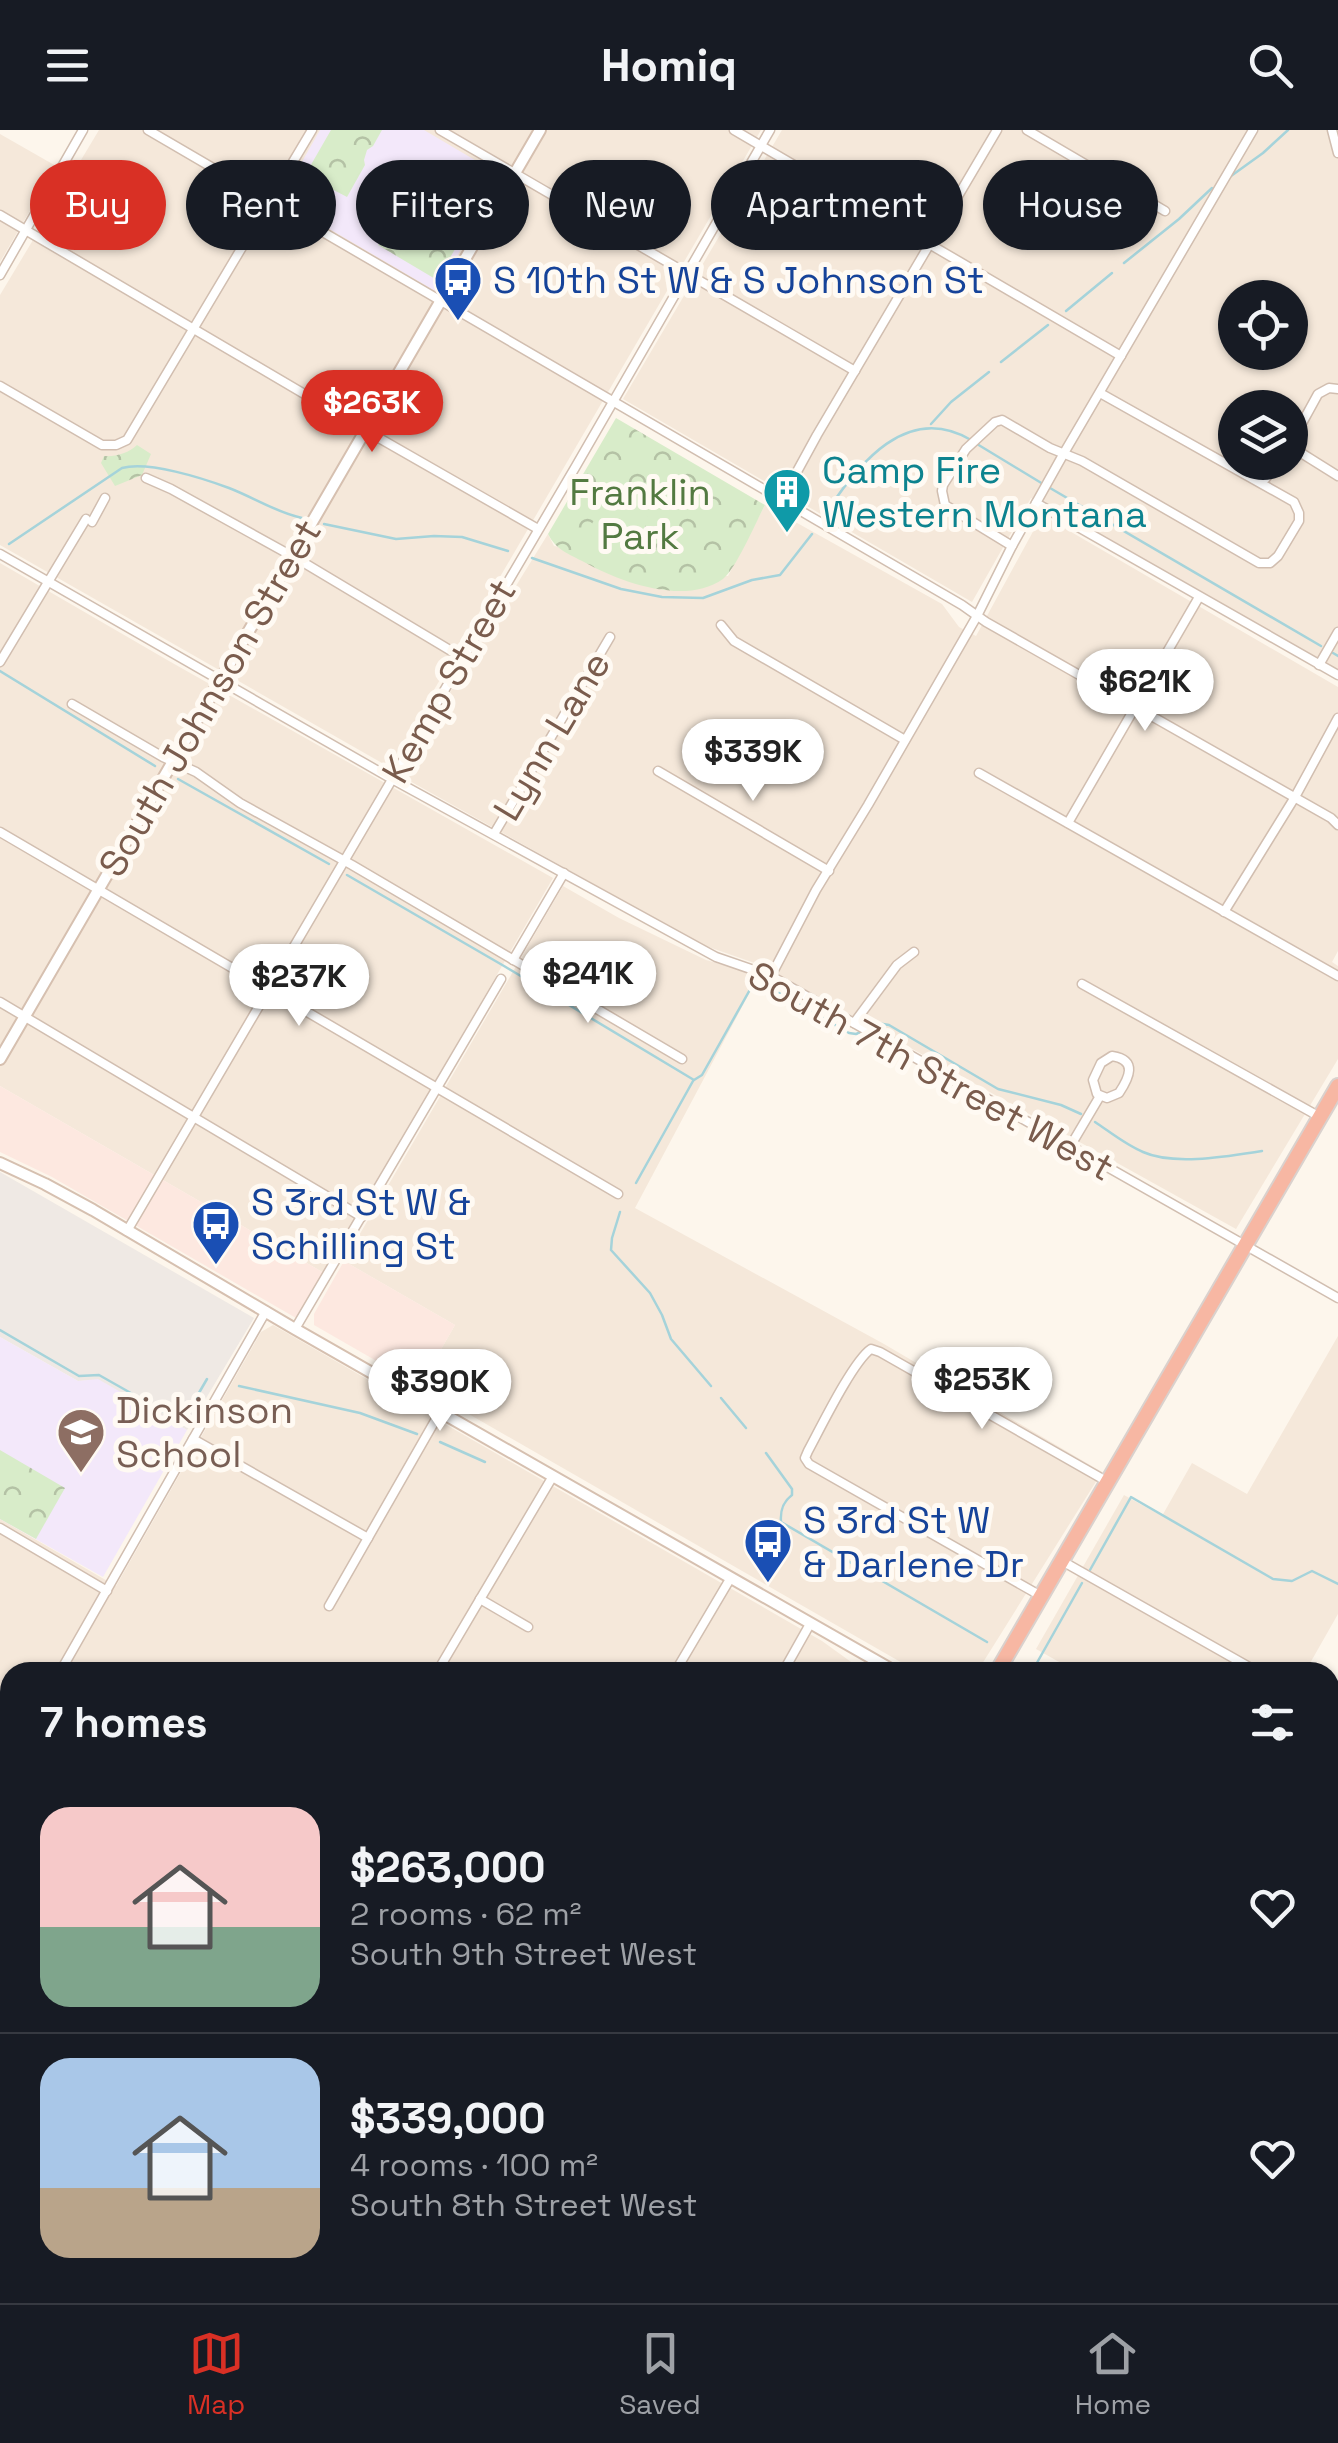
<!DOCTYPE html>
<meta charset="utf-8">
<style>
:root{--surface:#171b24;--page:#242831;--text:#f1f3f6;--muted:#9ea1a6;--line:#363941;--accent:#d93025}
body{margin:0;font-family:"Space Grotesk",sans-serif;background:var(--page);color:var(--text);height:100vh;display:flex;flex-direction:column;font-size:38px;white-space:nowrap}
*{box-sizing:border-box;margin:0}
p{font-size:32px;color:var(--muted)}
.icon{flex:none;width:55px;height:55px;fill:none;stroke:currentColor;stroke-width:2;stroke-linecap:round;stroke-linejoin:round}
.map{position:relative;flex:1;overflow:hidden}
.panel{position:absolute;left:0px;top:1532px;width:1340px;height:642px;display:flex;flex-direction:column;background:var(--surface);border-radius:30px 30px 0 0;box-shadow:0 2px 8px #0004}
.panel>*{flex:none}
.guide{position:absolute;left:30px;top:30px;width:1280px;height:90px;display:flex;gap:20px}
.tools{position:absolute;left:1218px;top:150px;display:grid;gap:20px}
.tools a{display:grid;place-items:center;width:90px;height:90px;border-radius:50%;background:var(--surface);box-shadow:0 2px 8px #0004;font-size:50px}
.price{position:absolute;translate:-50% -85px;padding:0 22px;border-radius:35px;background:#fff;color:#222;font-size:32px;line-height:65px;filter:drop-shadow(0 2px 5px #0008)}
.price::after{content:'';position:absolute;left:50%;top:60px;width:30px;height:22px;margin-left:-15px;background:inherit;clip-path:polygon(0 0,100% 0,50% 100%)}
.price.active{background:var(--accent);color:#fff}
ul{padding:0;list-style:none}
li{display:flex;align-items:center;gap:30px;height:250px;padding:0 40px}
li+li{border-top:2px solid var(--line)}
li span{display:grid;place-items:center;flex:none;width:280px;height:200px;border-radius:30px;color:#555}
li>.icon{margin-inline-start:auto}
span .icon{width:120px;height:120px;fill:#fffc;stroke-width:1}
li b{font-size:42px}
h2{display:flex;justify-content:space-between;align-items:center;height:120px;padding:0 40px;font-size:42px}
.tag{padding:0 35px;border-radius:45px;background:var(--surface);box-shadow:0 2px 8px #0004;font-size:35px;line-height:90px}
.tag.active{background:var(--accent);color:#fff}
header{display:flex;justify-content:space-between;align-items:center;height:130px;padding:0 40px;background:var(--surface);font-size:45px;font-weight:600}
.tabs{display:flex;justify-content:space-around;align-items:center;height:140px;border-top:2px solid var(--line);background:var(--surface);font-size:28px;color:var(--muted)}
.tabs a{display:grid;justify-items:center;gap:5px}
.tabs .active{color:var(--accent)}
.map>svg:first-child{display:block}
</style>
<header><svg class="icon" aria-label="menu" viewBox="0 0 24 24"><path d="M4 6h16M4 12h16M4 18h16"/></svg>Homiq<svg class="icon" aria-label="search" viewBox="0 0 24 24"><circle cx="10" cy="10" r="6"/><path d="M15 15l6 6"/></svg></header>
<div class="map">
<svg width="1338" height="2173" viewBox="0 0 1338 2173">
<defs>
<pattern id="park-crowns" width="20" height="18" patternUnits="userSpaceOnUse" patternTransform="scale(2.5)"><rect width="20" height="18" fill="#d8ecc9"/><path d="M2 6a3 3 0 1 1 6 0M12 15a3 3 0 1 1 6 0" fill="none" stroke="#b4c2a5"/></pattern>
</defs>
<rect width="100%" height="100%" fill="#fdf6ec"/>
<!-- residential -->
<g fill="#f5e8da" fill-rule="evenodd">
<path d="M99,0h662l-372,637 -389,-222v-250z"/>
<path d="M782,0h556v541l-307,-173 -59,104 -349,-203zM1235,168h55v54h-55zM1235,278h55v54h-55z"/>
<path d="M0,4l56,32 -56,96z"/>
<path d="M765,375l177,99 17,23 17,9 66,-121 296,172v264l-6,11 6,4v93l-102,170 -473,-263 -60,-21 -304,-170 149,-241 6,12 174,30z"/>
<path d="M0,433l169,98 384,217 -229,395 -324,-187z"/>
<path d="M563,756l56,32 87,42 53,15 -124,233 249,136 218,128 -125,200h-59l-498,-286 35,-61 -111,-64z"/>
<path d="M273,1195l549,316 43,31h-855v145l-10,-6v-292l116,67 145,-254z"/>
<path d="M1338,1206v278l-33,58h-228l-41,-23 88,-154 38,21 30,-53 55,31z"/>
<path d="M1330,1639l8,4v139l-8,-4z"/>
<path d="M0,1728l10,6v431h298l-5,8h-303z"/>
<path d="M1330,1799l8,4v370h-649l6,-8h635z"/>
<path d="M350,2165h272l-5,8h-253z"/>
</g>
<!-- commercial -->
<g fill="#fde8e0">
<path d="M0,956l324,187 -28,45 -244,-141 -52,-25z"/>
<path d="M344,1131l111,64 -35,61 -106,-61v-11z"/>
</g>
<!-- industrial -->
<path fill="#efe9e4" d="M0,1042l254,146 -67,112 -89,-50 -20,1 -78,-44z"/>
<!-- education -->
<g fill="#f3e8fa">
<path d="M320,0h104l78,46 -65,116 -157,-92z"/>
<path d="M0,1207l78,44 20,-2 89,51 -84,147 -103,-58z"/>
</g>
<!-- park -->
<g fill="url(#park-crowns)">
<path d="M331,0h51l-9,16 -6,4 -3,10 1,5 -18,32 -21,-11 -13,22 -20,-12z"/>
<path d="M395,87l42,13 -2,6 23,8 -21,36 -59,-35z"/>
<path d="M616,288l149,87c-9,17 -29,64 -42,74 -38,27 -103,3 -139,-17 -15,-8 -28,-12 -36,-28z"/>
<path d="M137,315l14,9 -9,21 -27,11 -14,-23 3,-7c11,1 25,-3 33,-11z"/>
<path d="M0,1320l65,38 -29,51 -36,-20z"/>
</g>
<!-- pitch -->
<path fill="#d8ecc9" d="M611,366l39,22 -21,38 -42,-23 19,-35z"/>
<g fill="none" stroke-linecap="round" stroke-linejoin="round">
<!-- stream -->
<g stroke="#a5d3da" stroke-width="2.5">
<path d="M1231,46l32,-23 25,-23"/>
<path d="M1124,133l55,-44 33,-31"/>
<path d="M1066,181l46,-38"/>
<path d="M1001,232l47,-37"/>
<path d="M931,294l20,-22 38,-30"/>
<path d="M977,314l66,40"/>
<path d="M1050,358l271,158"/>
<path d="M826,383c32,-49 81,-111 145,-73"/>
<path d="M324,394l72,15 38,-3 28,1 46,14"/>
<path d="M9,414l113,-76c27,-7 80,10 107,20 26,10 46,24 73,30"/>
<path d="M532,428l89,31 41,8 41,1 49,-18 28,-5 32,-41"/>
<path d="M1333,523l5,3"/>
<path d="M0,541l155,95"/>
<path d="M178,649l151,85"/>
<path d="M347,745l157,91 190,114 8,-5 50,-89 13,-1 84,48 7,1 5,-2"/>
<path d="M877,893l12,2 109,64 63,16 20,9"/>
<path d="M1095,992c15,10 31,23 48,30 31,14 86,4 119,-1"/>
<path d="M636,1053l57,-102"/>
<path d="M620,1082l-8,26 -1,12 39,43 12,22 9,24 40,47"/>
<path d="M0,1200l79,46 20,-1 83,47 25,-43"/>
<path d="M239,1256l121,27 57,21"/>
<path d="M721,1268l25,30"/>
<path d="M440,1312l45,20"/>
<path d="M766,1323l26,36v6c-9,7 -12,15 -11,27l206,120"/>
<path d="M1090,1440l41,-73 142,82 19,2 20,-10 26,13"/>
<path d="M1034,1538l48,-85"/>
</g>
<!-- street casing -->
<g stroke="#d1beb0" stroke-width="11">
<g id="street">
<path d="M148,0l814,475 24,17 345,196 7,7"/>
<path d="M440,0l415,241"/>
<path d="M734,0l387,226"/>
<path d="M1027,0l138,81"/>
<path d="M1332,0l6,23"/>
<path d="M0,85l379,223 159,91"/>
<path d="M0,145l83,-145"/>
<path d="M0,256l102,59h14l11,-5 185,-310"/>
<path d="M1290,315l28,-51 11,-6 9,1"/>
<path d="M1290,316l48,30"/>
<path d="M146,348l25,11 130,72 162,97"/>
<path d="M1266,348l9,-16"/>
<path d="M782,369l35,-64 180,-305"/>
<path d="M1036,373l302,172"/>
<path d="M92,392l13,-24"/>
<path d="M1012,416l-67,-41 -3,-14 1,-6 23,-36 29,-27 7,-2 48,28 32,13 177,102h11l8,-7 21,-35v-8l-5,-11 -194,-109"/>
<path d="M0,424l392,225 324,178 55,19 567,322"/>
<path d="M721,495l13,16 171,99"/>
<path d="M0,532l86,-143"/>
<path d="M1319,535l19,-33"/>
<path d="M72,574l91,53 33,15 44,31 112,62 330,194"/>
<path d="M658,641l171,100"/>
<path d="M979,643l359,203"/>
<path d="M1068,693l131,-226"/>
<path d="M0,702l618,362"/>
<path d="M494,704l116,-197"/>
<path d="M1224,782l71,-115 43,-79"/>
<path d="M513,830l51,-87"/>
<path d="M771,846l45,-86 52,-85 109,-189 35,-70 52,-93 189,-323"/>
<path d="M1082,854l238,133"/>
<path d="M0,872l362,215"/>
<path d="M854,893l43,-58 17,-13"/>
<path d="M1112,926c26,4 17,22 7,37l-12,5 -10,-4 -4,-14 8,-17z"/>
<path d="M1071,1015l29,-49"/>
<path d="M127,1101l449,-765 194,-336"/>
<path d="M295,1199l206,-350"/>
<path d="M193,1309l175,99"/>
<path d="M0,1398l107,63"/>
<path d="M1062,1431l196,111"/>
<path d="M1041,1466l-232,-132 -4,-6 3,-7c12,-22 45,-90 63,-102l9,3 228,130"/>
<path d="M480,1469l48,28"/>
<path d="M329,1476l111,-194"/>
<path d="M60,1542l206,-361"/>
<path d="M437,1542l116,-196"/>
<path d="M675,1542l55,-93"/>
<path d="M783,1542l27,-48"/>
<path d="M0,1583l10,6"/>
<path d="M0,1646l10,-18"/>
<path d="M0,1647l10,7"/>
<path d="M0,1739l10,6"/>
<path d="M0,1889l10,6"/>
<path d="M0,2017l10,5"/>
<path d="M207,2165l13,8"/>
<path d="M501,2165l12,8"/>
<path d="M877,2165l15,8"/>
<path d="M1021,2165l14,8"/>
<path d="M308,2173l5,-8"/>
<path d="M932,2173l4,-8"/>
</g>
</g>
<!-- secondary casing -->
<g stroke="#d6c0b0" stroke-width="14">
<g id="secondary">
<path d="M0,929l540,-929"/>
<path d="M0,1033l45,21 48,26 202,119 601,343"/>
<path d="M1330,1793l8,4"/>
</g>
</g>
<!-- highway casing -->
<g stroke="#dad1cd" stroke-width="18">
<g id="highway">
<path d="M997,1542l341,-586"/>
<path d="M633,2173l5,-8"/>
</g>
</g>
<!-- street -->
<use href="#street" stroke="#fff" stroke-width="8"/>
<!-- secondary -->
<use href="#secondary" stroke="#fff" stroke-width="10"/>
<!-- highway -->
<use href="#highway" stroke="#f7b7a3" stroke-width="14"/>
</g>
<!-- icons -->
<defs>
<g id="bus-pin" transform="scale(2.5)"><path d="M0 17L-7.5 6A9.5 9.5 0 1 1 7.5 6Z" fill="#1a4fb4" stroke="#fffaf3"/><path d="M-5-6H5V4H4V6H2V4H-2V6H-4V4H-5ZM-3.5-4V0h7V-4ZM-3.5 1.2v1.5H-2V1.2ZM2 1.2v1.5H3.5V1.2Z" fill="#fff"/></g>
<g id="building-pin" transform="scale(2.5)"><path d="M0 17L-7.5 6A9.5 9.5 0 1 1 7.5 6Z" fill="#0f9aa8" stroke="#fffaf3"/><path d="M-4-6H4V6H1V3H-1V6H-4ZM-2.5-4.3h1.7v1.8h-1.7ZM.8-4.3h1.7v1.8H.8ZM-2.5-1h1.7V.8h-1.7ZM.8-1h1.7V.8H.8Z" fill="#fff"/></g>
<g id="school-pin" transform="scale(2.5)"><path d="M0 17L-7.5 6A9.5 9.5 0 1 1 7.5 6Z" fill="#8d6e63" stroke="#fffaf3"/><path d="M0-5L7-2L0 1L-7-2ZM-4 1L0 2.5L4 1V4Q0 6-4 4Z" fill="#fff"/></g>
</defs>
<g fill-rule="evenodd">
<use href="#bus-pin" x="458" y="150"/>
<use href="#building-pin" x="787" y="362"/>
<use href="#bus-pin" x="216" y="1094"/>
<use href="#school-pin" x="81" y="1302"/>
<use href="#bus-pin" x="768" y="1412"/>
</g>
<g text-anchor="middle" stroke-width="10" stroke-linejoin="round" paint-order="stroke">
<!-- transit labels -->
<g font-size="38" fill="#164399" stroke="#fffaf3" text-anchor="start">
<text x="493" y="163">S 10th St W &amp; S Johnson St</text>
<text x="251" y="1085">S 3rd St W &amp;<tspan x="251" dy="44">Schilling St</tspan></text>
<text x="803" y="1403">S 3rd St W<tspan x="803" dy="44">&amp; Darlene Dr</tspan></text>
</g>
<!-- culture labels -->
<g font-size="38" fill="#0d838f" stroke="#fffaf3" text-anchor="start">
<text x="822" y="353">Camp Fire<tspan x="822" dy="44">Western Montana</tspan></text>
</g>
<!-- park labels -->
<g font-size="38" fill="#537a41" stroke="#fffaf3">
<text x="640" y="375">Franklin<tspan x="640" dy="44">Park</tspan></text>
</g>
<!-- street labels -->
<g font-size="38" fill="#7a5c4d" stroke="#fffaf3">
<text transform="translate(449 551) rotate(-60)" y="13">Kemp Street</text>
<text transform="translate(210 568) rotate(-60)" y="13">South Johnson Street</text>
<text transform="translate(552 606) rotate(-59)" y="13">Lynn Lane</text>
<text transform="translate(931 941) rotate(29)" y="13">South 7th Street West</text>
</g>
<!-- education labels -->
<g font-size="38" fill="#785e54" stroke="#fffaf3" text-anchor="start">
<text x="116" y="1293">Dickinson<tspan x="116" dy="44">School</tspan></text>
</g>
</g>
</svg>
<div class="tools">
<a><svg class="icon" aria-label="locate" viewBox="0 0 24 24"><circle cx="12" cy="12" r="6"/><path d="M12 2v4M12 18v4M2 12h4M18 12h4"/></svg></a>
<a><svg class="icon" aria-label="layers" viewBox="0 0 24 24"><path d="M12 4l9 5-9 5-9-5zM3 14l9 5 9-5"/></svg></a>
</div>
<b class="price active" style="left:372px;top:325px">$263K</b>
<b class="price" style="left:1145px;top:604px">$621K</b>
<b class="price" style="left:753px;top:674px">$339K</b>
<b class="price" style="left:588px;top:896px">$241K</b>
<b class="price" style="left:299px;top:899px">$237K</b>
<b class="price" style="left:982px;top:1302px">$253K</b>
<b class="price" style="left:440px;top:1304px">$390K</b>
<div class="guide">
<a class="tag active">Buy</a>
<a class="tag">Rent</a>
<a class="tag">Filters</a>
<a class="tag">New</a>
<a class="tag">Apartment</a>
<a class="tag">House</a>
</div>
<section class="panel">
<h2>7 homes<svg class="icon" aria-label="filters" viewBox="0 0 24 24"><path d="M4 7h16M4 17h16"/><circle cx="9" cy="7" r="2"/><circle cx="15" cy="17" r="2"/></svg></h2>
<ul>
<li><span style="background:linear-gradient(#f6c9c9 60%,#7fa58c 0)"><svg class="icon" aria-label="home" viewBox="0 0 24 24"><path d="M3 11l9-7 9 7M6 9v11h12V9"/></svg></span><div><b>$263,000</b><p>2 rooms · 62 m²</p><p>South 9th Street West</p></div><svg class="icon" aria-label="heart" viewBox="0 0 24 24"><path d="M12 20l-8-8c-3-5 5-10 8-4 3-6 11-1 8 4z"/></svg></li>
<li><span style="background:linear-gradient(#a9c7e8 65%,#b9a48a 0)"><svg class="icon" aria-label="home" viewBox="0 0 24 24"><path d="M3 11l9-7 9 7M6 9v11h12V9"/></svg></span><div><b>$339,000</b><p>4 rooms · 100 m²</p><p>South 8th Street West</p></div><svg class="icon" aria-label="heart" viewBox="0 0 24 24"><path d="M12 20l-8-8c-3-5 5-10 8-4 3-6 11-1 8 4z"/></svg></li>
</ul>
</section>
</div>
<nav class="tabs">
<a class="active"><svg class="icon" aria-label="map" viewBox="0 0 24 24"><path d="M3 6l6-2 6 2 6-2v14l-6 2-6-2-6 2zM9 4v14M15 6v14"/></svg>Map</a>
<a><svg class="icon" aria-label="saved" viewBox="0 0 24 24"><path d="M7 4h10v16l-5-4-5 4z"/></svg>Saved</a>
<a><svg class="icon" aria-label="home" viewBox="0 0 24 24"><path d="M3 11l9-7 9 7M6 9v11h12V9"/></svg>Home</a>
</nav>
